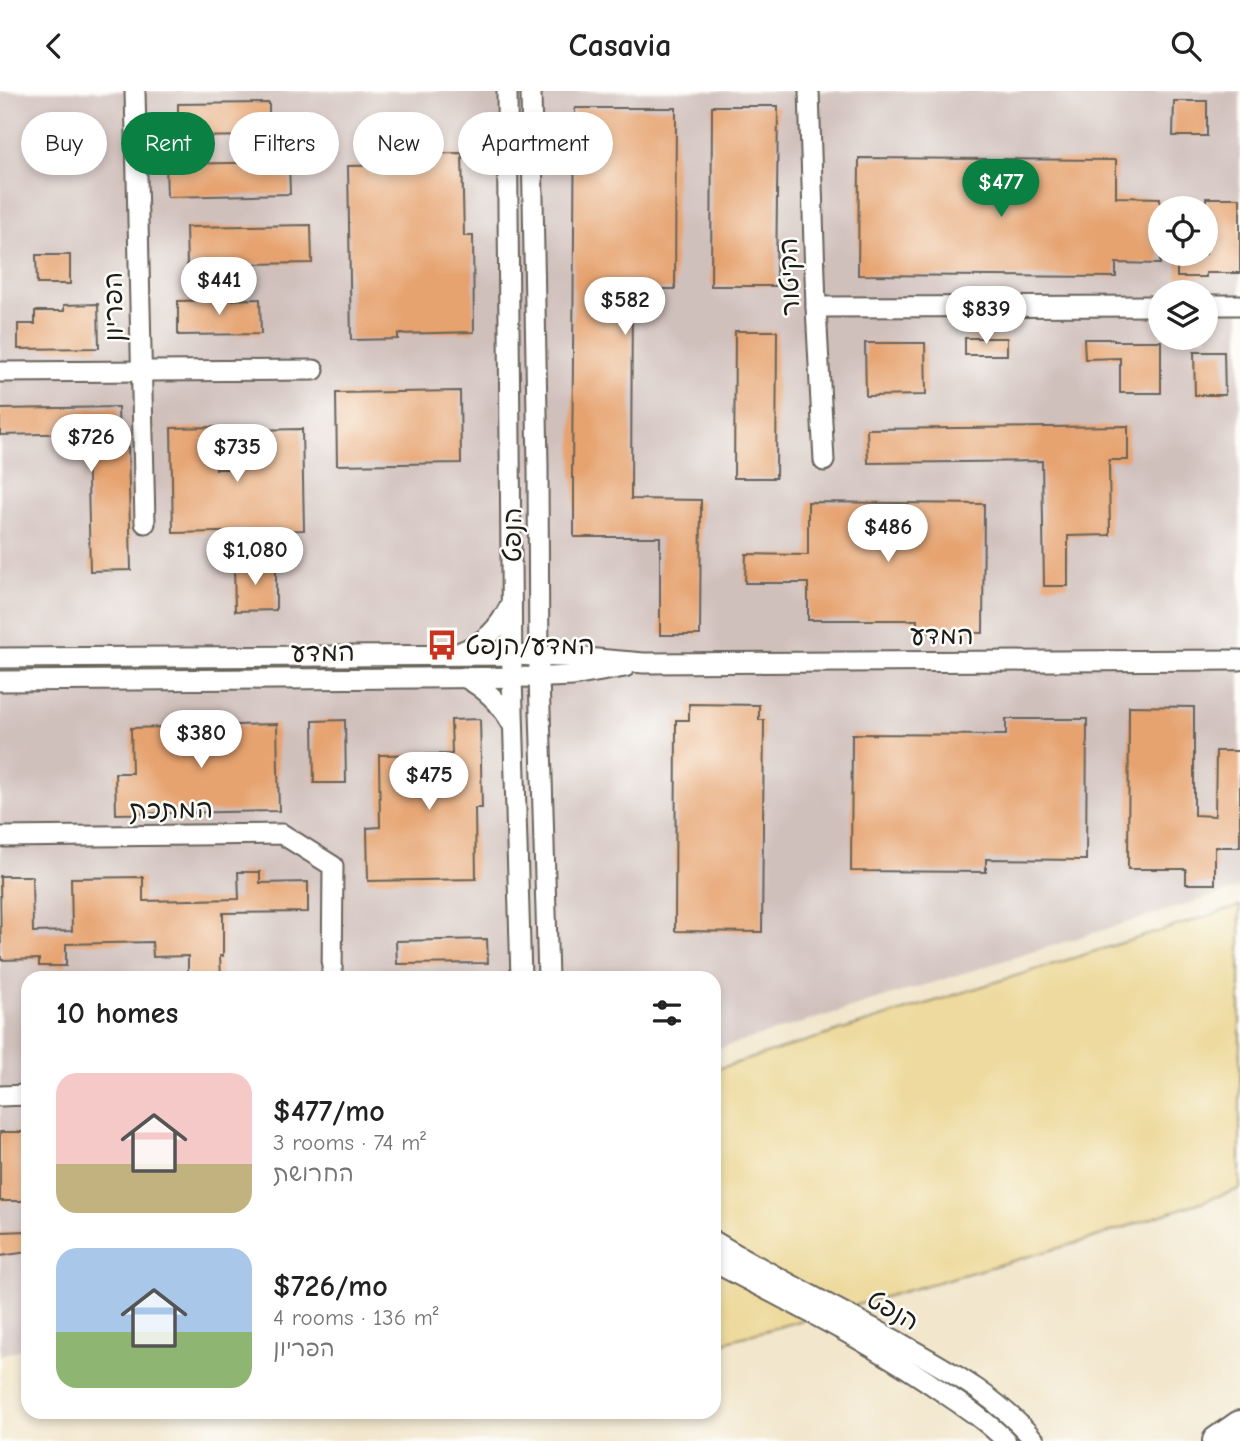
<!DOCTYPE html>
<meta charset="utf-8">
<style>
:root{--surface:#fff;--page:#f2f2f2;--text:#222;--muted:#767676;--accent:#0b8043}
body{margin:0;font-family:"Comic Neue","Playpen Sans Hebrew",sans-serif;background:var(--page);color:var(--text);height:100vh;display:flex;flex-direction:column;font-size:26px;white-space:nowrap}
*{box-sizing:border-box;margin:0}
p{font-size:23px;color:var(--muted)}
.icon{flex:none;width:38px;height:38px;fill:none;stroke:currentColor;stroke-width:2;stroke-linecap:round;stroke-linejoin:round}
.map{position:relative;flex:1;overflow:hidden}
.drawer{position:absolute;left:21px;top:880px;width:700px;height:448px;display:flex;flex-direction:column;background:var(--surface);border-radius:21px;box-shadow:0 4px 10px #0003}
.drawer>*{flex:none}
.guide{position:absolute;left:21px;top:21px;width:700px;height:63px;display:flex;gap:14px}
.controls{position:absolute;left:1148px;top:105px;display:grid;gap:14px}
.controls a{display:grid;place-items:center;width:70px;height:70px;border-radius:50%;background:var(--surface);box-shadow:0 4px 10px #0003;font-size:35px}
.price{position:absolute;translate:-50% -60px;padding:0 16px;border-radius:24px;background:#fff;color:#222;font-size:23px;line-height:46px;filter:drop-shadow(0 2px 4px #0008)}
.price::after{content:'';position:absolute;left:50%;top:42px;width:21px;height:16px;margin-left:-10px;background:inherit;clip-path:polygon(0 0,100% 0,50% 100%)}
.price.on{background:var(--accent);color:#fff}
ul{padding:0;list-style:none}
li{display:flex;align-items:center;gap:21px;height:175px;padding:0 35px}
li span{display:grid;place-items:center;flex:none;width:196px;height:140px;border-radius:21px;color:#555}
li>.icon{margin-inline-start:auto}
span .icon{width:84px;height:84px;fill:#fffc;stroke-width:1}
li b{font-size:30px}
h2{display:flex;justify-content:space-between;align-items:center;height:84px;padding:0 35px;font-size:30px}
.chip{padding:0 24px;border-radius:32px;background:var(--surface);box-shadow:0 4px 10px #0003;font-size:24px;line-height:63px}
.chip.on{background:var(--accent);color:#fff}
header{display:flex;justify-content:space-between;align-items:center;height:91px;padding:0 35px;background:var(--surface);font-size:32px;font-weight:600}
.map>svg:first-child{display:block}
</style>
<header><svg class="icon" aria-label="back" viewBox="0 0 24 24"><path d="M15 5l-7 7 7 7"/></svg>Casavia<svg class="icon" aria-label="search" viewBox="0 0 24 24"><circle cx="10" cy="10" r="6"/><path d="M15 15l6 6"/></svg></header>
<div class="map">
<svg width="1240" height="1350" viewBox="0 0 1240 1350">
<rect width="100%" height="100%" fill="#fdfcf7"/>
<filter id="ink" filterUnits="userSpaceOnUse"><feTurbulence type="fractalNoise" baseFrequency=".0143" numOctaves="2"/><feDisplacementMap in="SourceGraphic" scale="14" xChannelSelector="R" yChannelSelector="G"/><feConvolveMatrix kernelMatrix="1 2 1 2 8 2 1 2 1" color-interpolation-filters="sRGB"/></filter>
<filter id="wash" filterUnits="userSpaceOnUse"><feTurbulence type="fractalNoise" baseFrequency=".00686" numOctaves="4" result="noise"/><feDisplacementMap in="SourceGraphic" scale="28" xChannelSelector="R" yChannelSelector="G"/><feGaussianBlur stdDeviation="1.57" result="paint"/><feColorMatrix in="noise" values="0 0 0 0 0 0 0 0 0 0 0 0 0 0 0 0 0 1.4 0 .05"/><feComposite in="paint" operator="in"/></filter>
<g filter="url(#wash)">
<rect width="100%" height="100%" fill="#f2e6cc"/>
<!-- industrial -->
<path fill="#d0c0bc" fill-rule="evenodd" d="M0,0h1240v797l-526,162v-72h-686v369l-28,8zM1160,117h46v46h-46zM1160,201h46v46h-46z"/>
<!-- sand -->
<path fill="#eeda9e" stroke="#857b5d" stroke-width="2" d="M1240,815v283l-153,51 -373,105v-275z"/>
<g id="blocks">
<!-- building -->
<g fill="#e6a370">
<path d="M1174,10h33v35h-34z"/>
<path d="M269,12v33l-91,1v-33z"/>
<path d="M712,15h66l-2,180h-65z"/>
<path d="M575,17h101l-1,181h-43l-1,210 70,1 -1,135h-40v-98h-86v-59h-2z"/>
<path d="M462,62l2,83h9l1,96 -76,2v5l-47,1 -3,-174 63,-1v-11z"/>
<path d="M859,67l257,2v37l44,1v66l-44,-1v14l-258,-2z"/>
<path d="M289,71l1,32 -123,3 -1,-33z"/>
<path d="M1206,107h34v75h-34v4h-29v-23h29z"/>
<path d="M311,134l1,38 -125,2 -1,-38z"/>
<path d="M36,164h34v29h-33z"/>
<path d="M260,208l1,35 -83,1v-34z"/>
<path d="M98,213l1,44 -81,1v-25h17v-13h29v-6z"/>
<path d="M735,240h42l-1,147h-42z"/>
<rect x="965" y="247" width="42" height="17"/>
<path d="M1084,248h30v2h47v52h-41v-35l-35,1z"/>
<path d="M865,252h60l1,52 -60,1z"/>
<path d="M1194,261h30l1,43h-30z"/>
<path d="M460,300l1,72 -124,2 -1,-72z"/>
<path d="M118,316l1,40h9l3,123 -41,1 -3,-138 -87,2v-26z"/>
<path d="M1128,335v34h-19l1,75 -42,1v50h-24l-2,-125 -174,2 -1,-34z"/>
<path d="M215,336l1,42h36l-1,-39 51,-1 2,101 -131,3 -2,-105z"/>
<path d="M808,411l176,2 -1,129 -66,-1v-12h-109v-37h-63l1,-29 62,1z"/>
<path d="M234,473h42v46l-41,1z"/>
<path d="M689,613l70,1v15h5l-2,212 -87,-1 1,-211h13z"/>
<path d="M1129,615l65,1v108l21,1 1,-65h24v96h-25v37h-29v-15h-58z"/>
<path d="M480,628l2,89h-7l1,71 -108,2 -1,-53 13,-1 -1,-72 73,-1 -1,-34z"/>
<path d="M1006,628h81l-1,141 -100,-1v13l-135,-1 1,-137 154,1z"/>
<path d="M345,629l1,63h-32l-1,-62z"/>
<path d="M277,633l2,87 -163,3 -1,-41h17l-1,-45z"/>
<path d="M238,781h22v11l48,-1v30l-85,1v43h-3l1,22h-33v-22l-35,1 -1,-15 -86,2v22h-27v-7l-38,1 -1,-84h32l1,56 39,-1 -1,-53 72,-1v24l96,-2z"/>
<path d="M487,848l1,24 -91,1 -1,-23z"/>
<rect x="0" y="1041" width="28" height="69"/>
<path d="M28,1140v21l-28,4v-24z"/>
</g>
</g>
</g>
<g filter="url(#ink)">
<use href="#blocks" fill-opacity="0" stroke="#67635a" stroke-width="2"/>
<g fill="none" stroke-linecap="round" stroke-linejoin="round">
<!-- minor casing -->
<g stroke="#67635a" stroke-width="23">
<g id="minor">
<path d="M135,0l10,432"/>
<path d="M507,0l5,586 9,301"/>
<path d="M531,0l7,376 1,210 9,301"/>
<path d="M809,0l7,216 8,154"/>
<path d="M1206,214h34"/>
<path d="M816,216l344,-1"/>
<path d="M0,281l314,-2"/>
<path d="M458,562c28,-11 40,-23 53,-49"/>
<path d="M0,567l512,-3 73,3 59,5 596,-3"/>
<path d="M464,586c21,11 37,26 48,47"/>
<path d="M0,590l549,-4 24,-1 52,-9"/>
<path d="M0,746l282,-3 51,32 -1,112"/>
<path d="M0,1005l28,-1"/>
<path d="M714,1150c61,37 126,69 188,103 51,29 94,52 133,97"/>
<path d="M714,1171c79,42 160,81 233,133 21,14 42,28 59,46"/>
</g>
</g>
<!-- highway casing -->
<g stroke="#67635a" stroke-width="32">
<path id="highway" d="M1217,1350l23,-16"/>
</g>
<!-- minor -->
<use href="#minor" stroke="#fff" stroke-width="19"/>
<!-- highway -->
<use href="#highway" stroke="#fff" stroke-width="28"/>
</g>
</g>
<!-- icons -->
<defs>
<g id="bus-bare" transform="scale(2.415)"><path d="M-5-6H5V4H4V6H2V4H-2V6H-4V4H-5ZM-3.5-4V0h7V-4ZM-3.5 1.2v1.5H-2V1.2ZM2 1.2v1.5H3.5V1.2Z" fill="#c8321e" stroke="#fdfcf7" stroke-width="2.5" paint-order="stroke"/></g>
</defs>
<g fill-rule="evenodd">
<use href="#bus-bare" x="442" y="554"/>
</g>
<g text-anchor="middle" stroke-width="5" stroke-linejoin="round" paint-order="stroke">
<!-- street labels -->
<g font-size="26" fill="#1c1c1c" stroke="#fdfcf7">
<text transform="translate(789 186) rotate(-92)" y="9">הקיטור</text>
<text transform="translate(113 216) rotate(-91)" y="9">הפריון</text>
<text transform="translate(512 444) rotate(-90)" y="9">הנפט</text>
<text x="942" y="553">המדע</text>
<text transform="translate(323 561) rotate(-1)" y="9">המדע</text>
<text transform="translate(171 718) rotate(-1)" y="9">המתכת</text>
<text transform="translate(893 1219) rotate(29)" y="9">הנפט</text>
</g>
<!-- poi labels -->
<g font-size="26" fill="#1c1c1c" stroke="#fdfcf7" text-anchor="start">
<text x="465" y="563">המדע/הנפט</text>
</g>
</g>
</svg>
<div class="controls">
<a><svg class="icon" aria-label="locate" viewBox="0 0 24 24"><circle cx="12" cy="12" r="6"/><path d="M12 2v4M12 18v4M2 12h4M18 12h4"/></svg></a>
<a><svg class="icon" aria-label="layers" viewBox="0 0 24 24"><path d="M12 4l9 5-9 5-9-5zM3 14l9 5 9-5"/></svg></a>
</div>
<b class="price on" style="left:1001px;top:128px">$477</b>
<b class="price" style="left:219px;top:226px">$441</b>
<b class="price" style="left:625px;top:246px">$582</b>
<b class="price" style="left:986px;top:255px">$839</b>
<b class="price" style="left:91px;top:383px">$726</b>
<b class="price" style="left:237px;top:393px">$735</b>
<b class="price" style="left:888px;top:473px">$486</b>
<b class="price" style="left:255px;top:496px">$1,080</b>
<b class="price" style="left:201px;top:679px">$380</b>
<b class="price" style="left:429px;top:721px">$475</b>
<div class="guide">
<a class="chip">Buy</a>
<a class="chip on">Rent</a>
<a class="chip">Filters</a>
<a class="chip">New</a>
<a class="chip">Apartment</a>
</div>
<section class="drawer">
<h2>10 homes<svg class="icon" aria-label="filters" viewBox="0 0 24 24"><path d="M4 7h16M4 17h16"/><circle cx="9" cy="7" r="2"/><circle cx="15" cy="17" r="2"/></svg></h2>
<ul>
<li><span style="background:linear-gradient(#f6c9c9 65%,#c2b280 0)"><svg class="icon" aria-label="home" viewBox="0 0 24 24"><path d="M3 11l9-7 9 7M6 9v11h12V9"/></svg></span><div><b>$477/mo</b><p>3 rooms · 74 m²</p><p>החרושת</p></div></li>
<li><span style="background:linear-gradient(#a9c7e8 60%,#8fb573 0)"><svg class="icon" aria-label="home" viewBox="0 0 24 24"><path d="M3 11l9-7 9 7M6 9v11h12V9"/></svg></span><div><b>$726/mo</b><p>4 rooms · 136 m²</p><p>הפריון</p></div></li>
</ul>
</section>
</div>
